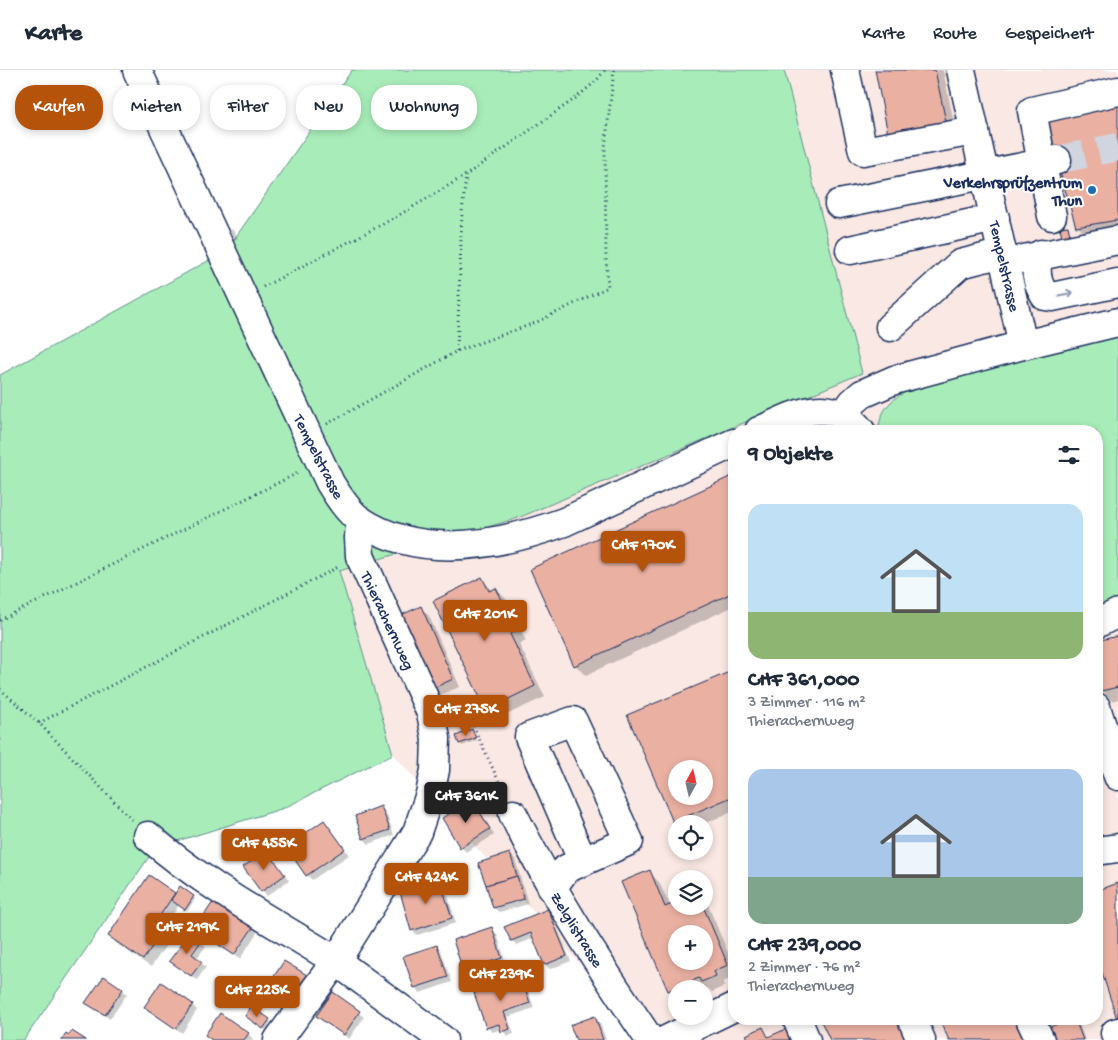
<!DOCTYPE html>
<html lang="de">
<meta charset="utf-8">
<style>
:root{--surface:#fff;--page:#f2f2f3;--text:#1f2937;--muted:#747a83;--line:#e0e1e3;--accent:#b45309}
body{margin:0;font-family:"Gochi Hand",sans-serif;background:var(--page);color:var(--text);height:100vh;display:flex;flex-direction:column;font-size:19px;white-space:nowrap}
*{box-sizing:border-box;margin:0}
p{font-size:16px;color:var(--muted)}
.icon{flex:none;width:28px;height:28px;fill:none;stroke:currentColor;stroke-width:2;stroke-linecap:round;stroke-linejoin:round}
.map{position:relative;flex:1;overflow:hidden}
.details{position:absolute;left:728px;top:355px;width:375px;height:600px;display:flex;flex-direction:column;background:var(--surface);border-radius:20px;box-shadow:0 2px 8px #0003}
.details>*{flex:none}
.guide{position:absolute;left:15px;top:15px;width:475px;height:45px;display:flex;gap:10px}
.needle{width:32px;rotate:8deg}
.controls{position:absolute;left:668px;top:690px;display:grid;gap:10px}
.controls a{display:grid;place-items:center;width:45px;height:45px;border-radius:50%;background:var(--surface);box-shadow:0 2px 8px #0003;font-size:25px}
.price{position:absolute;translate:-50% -42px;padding:0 11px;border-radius:5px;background:var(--accent);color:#fff;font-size:16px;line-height:32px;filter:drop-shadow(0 1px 2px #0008)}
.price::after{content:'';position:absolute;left:50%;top:30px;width:15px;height:11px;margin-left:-8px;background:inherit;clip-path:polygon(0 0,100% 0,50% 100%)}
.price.current{background:#222;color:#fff}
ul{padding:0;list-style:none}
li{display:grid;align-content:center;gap:10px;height:265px;padding:0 20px}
li span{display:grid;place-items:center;height:155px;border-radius:15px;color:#555}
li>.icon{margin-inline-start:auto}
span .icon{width:90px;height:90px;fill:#fffc;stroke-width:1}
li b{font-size:21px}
h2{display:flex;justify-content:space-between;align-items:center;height:60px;padding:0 20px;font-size:21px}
.chip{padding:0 18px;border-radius:20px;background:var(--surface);box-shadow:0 2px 8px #0003;font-size:18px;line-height:45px}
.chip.current{background:var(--accent);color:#fff}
header{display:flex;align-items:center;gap:30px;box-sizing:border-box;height:70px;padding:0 25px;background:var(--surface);border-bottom:1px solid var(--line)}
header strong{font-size:24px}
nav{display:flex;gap:28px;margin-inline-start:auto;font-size:18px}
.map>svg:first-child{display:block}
</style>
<header>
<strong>Karte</strong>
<nav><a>Karte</a><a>Route</a><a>Gespeichert</a></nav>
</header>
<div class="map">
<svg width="1118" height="970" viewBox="0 0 1118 970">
<rect width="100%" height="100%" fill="#fff"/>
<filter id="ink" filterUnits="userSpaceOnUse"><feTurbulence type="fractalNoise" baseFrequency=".02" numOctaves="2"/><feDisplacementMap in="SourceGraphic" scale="10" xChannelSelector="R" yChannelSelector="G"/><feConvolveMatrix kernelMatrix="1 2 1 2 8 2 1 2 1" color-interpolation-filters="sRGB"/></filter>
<g filter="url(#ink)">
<!-- built -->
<path fill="#f9e8e3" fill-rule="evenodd" d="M784,0h334v266l-199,49 -39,36 -2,10h-144v588h362v-405l22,-7v433h-470l-255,-286 -54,-183 179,-53 344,-145zM676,699h28v27h-28zM676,754h28v27h-28zM676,809h28v27h-28zM676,864h28v27h-28zM676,919h28v27h-28z"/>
<!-- green -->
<g fill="#a8edb9" stroke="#628e8c">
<path d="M352,0h432l78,303 -344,145 -179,53 54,183 -109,54 -129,40 -131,192h-24v-665l226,-124z"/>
<path d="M1118,266v271l-22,7v-183h-218c4,-28 17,-34 41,-46z"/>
</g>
<!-- shadow -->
<g fill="#0003" fill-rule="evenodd">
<path d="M876,0h67l13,62 -57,12z"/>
<path d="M1118,37v119l-36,5 -5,-5z"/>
<path d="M232,159l6,9 -7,3 -5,-9z"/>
<path d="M734,407v129l-148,69 -11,-10z"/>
<path d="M482,509l11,12 3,-2 10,10 20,42 -7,3 26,53 -48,22 -10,-10z"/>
<path d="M421,538l8,8 31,71 -23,9 -7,-7z"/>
<path d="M1118,567v62l-6,2 -10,-11z"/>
<path d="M734,601v140l-31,13h-27l-2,-3 -45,-106zM676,699h28v27h-28z"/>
<path d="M472,661l5,9 -15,6 -5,-10z"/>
<path d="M472,731l5,5 17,29 -28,17 -5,-5z"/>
<path d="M381,738l5,5 8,22 -25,9 -5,-5 -8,-22z"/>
<path d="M1096,741l3,8 -3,1z"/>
<path d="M324,752l25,33 -37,25 -5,-5z"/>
<path d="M510,784l5,5 13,45 -29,8 -5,-4z"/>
<path d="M272,787l17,23 -22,16 -22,-28z"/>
<path d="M649,802l10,10 11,24 6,-2v2h28v-5l4,4 26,62v10l-11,5 2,4 -13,6 -4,-4 -4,2v-1h-28v9l-7,-8zM676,864h28v27h-28z"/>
<path d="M440,811l5,5 11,37 -39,12 -5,-5z"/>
<path d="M174,824l2,1 17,2 2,2 -8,12 -8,-6 -14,21 8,9 -22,32 -34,-23 -8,-8z"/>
<path d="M547,841l5,5 19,45 -21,8 -5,-4 -11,-27 -17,7 -5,-4z"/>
<path d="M253,856l5,5 -18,28 -38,-25z"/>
<path d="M492,859l5,5 9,29 -37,12 -5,-5z"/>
<path d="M191,863l15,13 -10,13 10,8 -9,13 -21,-15z"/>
<path d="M437,876l4,5 11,31 -32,11 -4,-5 -11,-31z"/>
<path d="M306,906l5,5 -16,25 -27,-19z"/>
<path d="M521,908l5,5 8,25 -26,9 6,17 -7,2 -5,-7 -10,3 -5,-5z"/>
<path d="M122,919l5,5 -17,25 -23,-16z"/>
<path d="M333,924l31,23 -15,22 -31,-23z"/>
<path d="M192,935l5,5 -15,23 -37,-26z"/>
<path d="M248,948l21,2 2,2 -5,8z"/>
<path d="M595,948l5,5 6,17h-29z"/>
<path d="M822,949h82l-72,21z"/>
<path d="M941,949h85l-76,21z"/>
<path d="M1074,949l5,5 6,16h-32l-4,-12z"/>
<path d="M248,964l5,5 -1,1h-41l-4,-5z"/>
</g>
<!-- building -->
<g fill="#eab1a3" stroke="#1b2f5e" fill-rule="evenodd">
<path d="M875,0h60l11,52 -58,12z"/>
<path d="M1118,36v114l-42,7 -31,-106z"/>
<path d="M1068,156l3,14 -8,2 -3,-15z"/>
<path d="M734,405v117l-160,74 -44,-97z"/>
<path d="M482,507l7,14 7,-3 21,42 -7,4 25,52 -49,24 -53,-109z"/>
<path d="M421,536l32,73 -24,11 -32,-73z"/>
<path d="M1118,566v51l-17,4 -5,-19v-31z"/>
<path d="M734,600v126l-61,26 -46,-107zM676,699h28v27h-28z"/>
<path d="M472,659l4,9 -17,6 -3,-8z"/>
<path d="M472,729l18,30 -30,19 -18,-30z"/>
<path d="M381,736l9,24 -27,9 -8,-23z"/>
<path d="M324,750l21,29 -39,27 -20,-29z"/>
<path d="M267,780l18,25 -24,17 -18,-25z"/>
<path d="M510,783l7,23 -31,9 -8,-22z"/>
<path d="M650,800l15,37 11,-5v4h27l25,59 -14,6 2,5 -15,6 -2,-4 -31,13 -47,-109zM676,864h28v27h-28z"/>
<path d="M149,805l26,18 -18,27 9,6 -23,34 -35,-24z"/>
<path d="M517,806l7,23 -31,9 -7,-23z"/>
<path d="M440,810l12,38 -41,13 -11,-39z"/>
<path d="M1118,813v136h-1l-21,-65v-63z"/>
<path d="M180,816l14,10 -9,14 -14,-10z"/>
<path d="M215,829l39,27 -20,29 -39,-26z"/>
<path d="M548,839l19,47 -23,9 -13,-32 -20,8 -7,-14z"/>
<path d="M492,857l10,31 -39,13 -10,-31z"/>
<path d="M191,862l11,8 -10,14 10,8 -11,14 -22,-15z"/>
<path d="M437,875l11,32 -34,11 -11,-32z"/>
<path d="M284,891l23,14 -18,27 -22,-15z"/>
<path d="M104,906l19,13 -18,26 -20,-12z"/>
<path d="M521,906l9,27 -26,9 6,17 -9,3 -2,-8 -13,4 -12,-35z"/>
<path d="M161,912l32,22 -17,25 -32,-22z"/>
<path d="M333,922l27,19 -16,24 -28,-19z"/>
<path d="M251,936l19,13 -7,10 -18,-13z"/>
<path d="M220,943l29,20 -5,7h-32l-7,-5z"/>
<path d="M595,946l8,24h-27l-6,-15z"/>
<path d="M820,949h80l10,21h-80z"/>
<path d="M939,949h84l9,21h-83z"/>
<path d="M1071,949h4l8,21h-31l-5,-12z"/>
<path d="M763,957l5,10 18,-8 5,11h-42l-3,-5z"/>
<path d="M72,961l14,9h-25l5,-7 3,2z"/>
</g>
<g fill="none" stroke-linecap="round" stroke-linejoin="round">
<!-- minor-tunnel -->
<path stroke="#d1d5df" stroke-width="28" stroke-dasharray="28 14" stroke-linecap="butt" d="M1057,90l61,-13"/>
<!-- minor casing -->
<g stroke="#1b2f5e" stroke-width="31">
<g id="minor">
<path d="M137,0l193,413c8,13 18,29 31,38 61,40 140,24 203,1l170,-79"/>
<path d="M845,0l18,81 112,-20"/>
<path d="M961,0l62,275"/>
<path d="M839,134l218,-44"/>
<path d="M1052,146l-20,-105 86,-20"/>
<path d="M850,180l145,-32"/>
<path d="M1041,184c-8,14 -4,29 4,42l7,1 66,-14"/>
<path d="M1024,189l94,-19"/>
<path d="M890,257l70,-63 43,-11"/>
<path d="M843,346l10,-14 9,-8 32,-14 129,-35 95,-23"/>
<path d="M759,361c36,-16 71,-38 102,0"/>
<path d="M360,450l-1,18 1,18 71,157 5,25 -1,32 -5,24 -13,38 -81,129 107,79"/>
<path d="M1096,554l22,-11"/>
<path d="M1096,637l22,69"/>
<path d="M513,744c39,79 87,152 137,226"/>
<path d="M148,766c57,50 124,85 188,125l-58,79"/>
<path d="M1096,781l22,-3"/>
<path d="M552,818l14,-19 63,-28 -56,-120 -44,16 54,125"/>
<path d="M797,949l9,21"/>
<path d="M912,949l9,21"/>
<path d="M1030,949l10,21"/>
<path d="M1115,963l3,-1"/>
<path d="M666,970l68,-33"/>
</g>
</g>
<!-- path -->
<g stroke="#1b2f5e" stroke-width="3" stroke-dasharray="1 4" stroke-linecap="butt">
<path d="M263,217l133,-70 70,-42 110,-77 20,-17 9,-11"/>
<path d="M457,281l5,-138 4,-37"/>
<path d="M327,354l130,-73 78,-28 73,-36 -2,-28 -1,-111 9,-78"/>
<path d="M0,550l300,-148"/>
<path d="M0,619l39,34 93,97"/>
<path d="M39,653l301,-157"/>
<path d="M457,655l14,-4 33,72"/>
</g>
<!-- minor -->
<use href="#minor" stroke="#fff" stroke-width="28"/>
</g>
<!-- one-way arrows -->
<defs><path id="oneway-shaft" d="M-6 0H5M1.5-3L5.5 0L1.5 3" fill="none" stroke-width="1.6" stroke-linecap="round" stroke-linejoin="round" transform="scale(1.25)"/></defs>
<use stroke="#8d97ae" href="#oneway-shaft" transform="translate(1066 224) rotate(-12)"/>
</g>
<!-- markers -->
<circle fill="#1f6fb2" stroke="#fff" stroke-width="2" cx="1092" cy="120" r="5"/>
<g text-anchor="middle" stroke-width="4" stroke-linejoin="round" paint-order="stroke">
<!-- poi labels -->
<g font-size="16" font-weight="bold" fill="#1b2f5e" stroke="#fff" text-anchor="end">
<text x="1082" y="117">Verkehrsprüfzentrum<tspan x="1082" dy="18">Thun</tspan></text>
</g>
<!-- street labels -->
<g font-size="16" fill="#1b2f5e" stroke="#fff">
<text transform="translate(1006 196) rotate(77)" y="6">Tempelstrasse</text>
<text transform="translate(320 386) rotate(63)" y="6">Tempelstrasse</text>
<text transform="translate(389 550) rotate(65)" y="6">Thierachernweg</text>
<text transform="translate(578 859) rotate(58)" y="6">Zelglistrasse</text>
</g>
</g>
</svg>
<div class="controls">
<a><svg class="needle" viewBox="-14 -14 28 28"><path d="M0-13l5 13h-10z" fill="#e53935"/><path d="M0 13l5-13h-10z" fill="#747a83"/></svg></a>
<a><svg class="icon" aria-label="locate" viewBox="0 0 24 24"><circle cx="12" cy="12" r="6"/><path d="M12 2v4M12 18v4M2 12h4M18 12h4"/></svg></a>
<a><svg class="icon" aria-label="layers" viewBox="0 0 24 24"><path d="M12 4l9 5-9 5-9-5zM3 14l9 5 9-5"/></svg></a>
<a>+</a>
<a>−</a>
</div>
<b class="price" style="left:643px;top:503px">CHF 170K</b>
<b class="price" style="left:485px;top:572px">CHF 201K</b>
<b class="price" style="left:466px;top:667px">CHF 275K</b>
<b class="price current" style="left:466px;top:754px">CHF 361K</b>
<b class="price" style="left:264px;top:801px">CHF 455K</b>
<b class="price" style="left:426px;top:835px">CHF 424K</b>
<b class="price" style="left:187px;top:885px">CHF 219K</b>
<b class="price" style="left:501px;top:932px">CHF 239K</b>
<b class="price" style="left:257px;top:948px">CHF 225K</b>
<div class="guide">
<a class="chip current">Kaufen</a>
<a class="chip">Mieten</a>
<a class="chip">Filter</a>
<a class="chip">Neu</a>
<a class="chip">Wohnung</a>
</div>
<section class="details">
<h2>9 Objekte<svg class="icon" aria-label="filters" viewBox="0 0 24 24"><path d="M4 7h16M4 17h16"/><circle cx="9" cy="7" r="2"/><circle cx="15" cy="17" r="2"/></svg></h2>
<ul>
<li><span style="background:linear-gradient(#bfe0f5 70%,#8fb573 0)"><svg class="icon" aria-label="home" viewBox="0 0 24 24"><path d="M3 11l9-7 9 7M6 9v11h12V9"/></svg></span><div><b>CHF 361,000</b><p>3 Zimmer · 116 m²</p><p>Thierachernweg</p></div></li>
<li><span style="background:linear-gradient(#a9c7e8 70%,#7fa58c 0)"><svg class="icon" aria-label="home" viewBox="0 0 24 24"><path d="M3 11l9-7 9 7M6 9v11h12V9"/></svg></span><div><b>CHF 239,000</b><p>2 Zimmer · 76 m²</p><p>Thierachernweg</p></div></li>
</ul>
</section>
</div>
